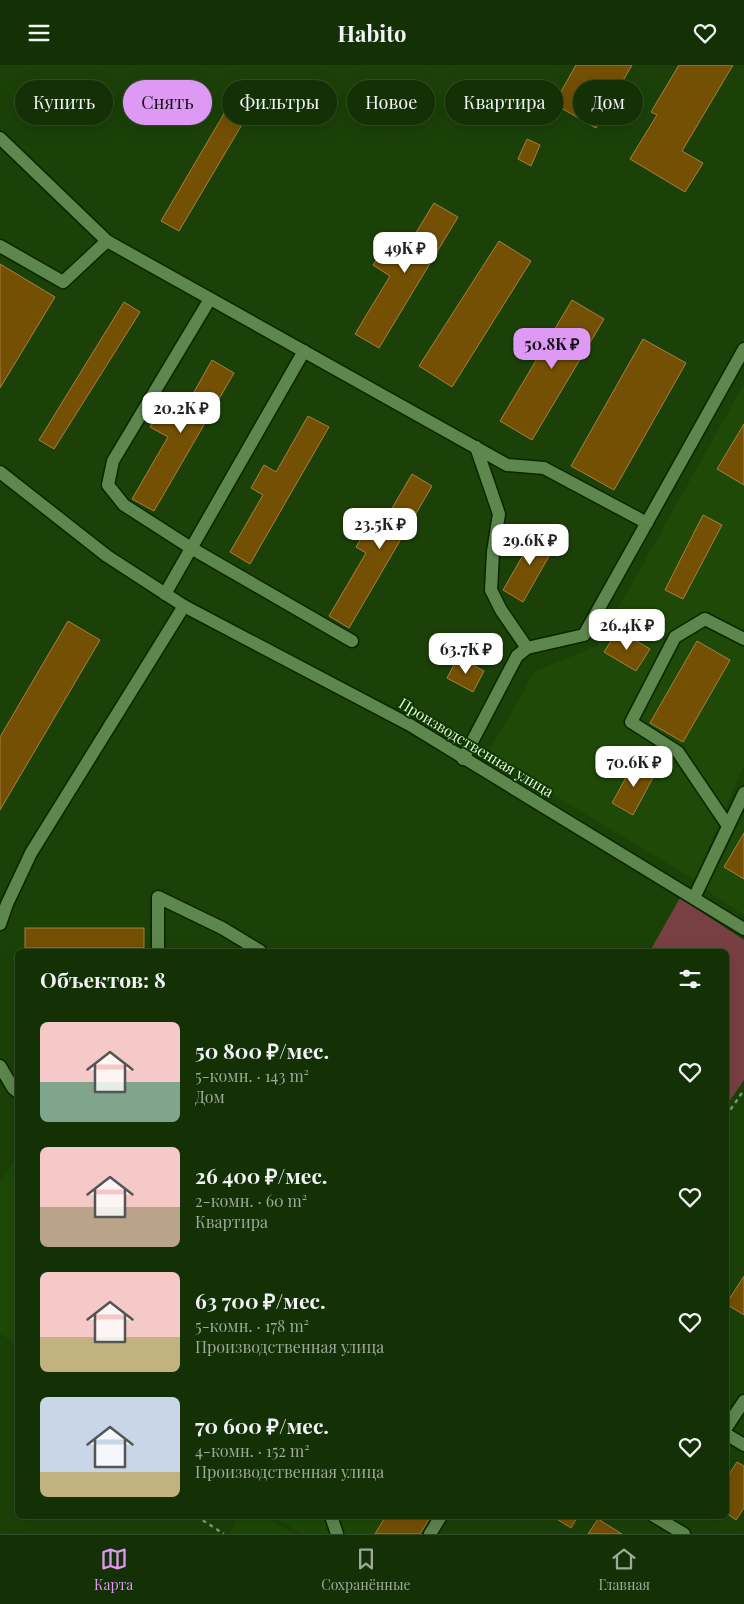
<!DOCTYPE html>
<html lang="ru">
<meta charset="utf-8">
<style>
:root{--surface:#143106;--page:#1d3910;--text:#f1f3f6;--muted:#9da99b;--line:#334c28;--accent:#dd99f3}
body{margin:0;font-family:"Playfair Display",serif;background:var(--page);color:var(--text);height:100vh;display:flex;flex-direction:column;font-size:19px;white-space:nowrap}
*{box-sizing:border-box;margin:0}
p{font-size:16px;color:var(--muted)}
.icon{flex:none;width:28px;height:28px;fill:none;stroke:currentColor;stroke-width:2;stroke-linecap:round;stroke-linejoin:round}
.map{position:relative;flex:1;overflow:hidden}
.details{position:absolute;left:15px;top:884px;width:714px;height:570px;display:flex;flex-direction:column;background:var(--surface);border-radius:8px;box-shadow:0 5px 20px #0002,0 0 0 1px var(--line)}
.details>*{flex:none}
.banner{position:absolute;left:15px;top:15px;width:715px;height:45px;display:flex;gap:10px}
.price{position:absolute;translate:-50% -42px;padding:0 11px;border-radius:10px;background:#fff;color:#222;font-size:16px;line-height:32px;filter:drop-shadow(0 1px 2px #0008)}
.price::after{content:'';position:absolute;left:50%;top:30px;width:15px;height:11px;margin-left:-8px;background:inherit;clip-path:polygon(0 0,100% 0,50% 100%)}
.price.current{background:var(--accent);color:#111}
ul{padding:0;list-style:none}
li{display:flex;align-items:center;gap:15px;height:125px;padding:0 25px}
li span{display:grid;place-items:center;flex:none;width:140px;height:100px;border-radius:8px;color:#555}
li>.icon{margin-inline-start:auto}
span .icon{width:60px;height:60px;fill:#fffc;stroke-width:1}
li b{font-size:21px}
h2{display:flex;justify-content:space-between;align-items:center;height:60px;padding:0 25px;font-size:21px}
.chip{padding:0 18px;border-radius:22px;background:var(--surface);box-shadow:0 5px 20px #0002,0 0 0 1px var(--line);font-size:18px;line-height:45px}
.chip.current{background:var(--accent);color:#111}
header{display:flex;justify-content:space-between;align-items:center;height:65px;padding:0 25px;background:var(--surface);font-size:22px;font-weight:700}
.tabs{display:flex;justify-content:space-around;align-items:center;height:70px;border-top:1px solid var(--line);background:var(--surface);font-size:14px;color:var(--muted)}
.tabs a{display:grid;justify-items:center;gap:2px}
.tabs .current{color:var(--accent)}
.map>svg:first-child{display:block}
</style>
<header><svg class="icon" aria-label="menu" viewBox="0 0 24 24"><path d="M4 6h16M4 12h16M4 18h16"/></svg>Habito<svg class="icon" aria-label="heart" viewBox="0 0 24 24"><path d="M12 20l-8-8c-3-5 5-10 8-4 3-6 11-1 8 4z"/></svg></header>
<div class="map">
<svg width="744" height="1469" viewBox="0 0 744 1469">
<rect width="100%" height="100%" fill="#1b4108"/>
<!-- built -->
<g fill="#1e4907">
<path d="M744,319v381l-49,115 -208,-125 48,-84 62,-25z"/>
<path d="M744,748v102l-38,-25z"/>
<path d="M17,1092v189l-17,-13v-150z"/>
<path d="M239,1451h25l31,18h-66z"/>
<path d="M272,1451h164l-11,18h-123z"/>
</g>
<!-- green -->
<path fill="#784043" d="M680,833l64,42v140l-18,26v-155h-76z"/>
<!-- building -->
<g fill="#745004" stroke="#a78041">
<path d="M576,0h56l-36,63 -42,-24z"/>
<path d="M679,0h54l-51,86 21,12 -18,29 -55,-33 27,-44 -6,-3z"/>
<path d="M242,18l18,11 -81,137 -18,-10z"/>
<path d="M527,74l13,6 -9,21 -13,-7z"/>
<path d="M434,138l24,14 -79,131 -24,-14 35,-58 -17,-11 14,-21 16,10z"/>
<path d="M499,176l32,20 -79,126 -33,-21z"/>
<path d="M0,199l55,33 -55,91z"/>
<path d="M572,235l32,19 -72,121 -32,-19z"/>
<path d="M124,237l16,10 -86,137 -15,-9z"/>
<path d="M643,274l43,24 -72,127 -43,-24z"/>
<path d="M212,295l22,13 -80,138 -22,-12 36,-62 -18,-10 13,-22 18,10z"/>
<path d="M308,351l21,11 -79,137 -20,-12 33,-57 -12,-7 13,-23 12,7z"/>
<path d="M744,359v61l-27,-16z"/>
<path d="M412,409l20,12 -83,142 -20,-12 37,-63 -10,-6 12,-20 9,7z"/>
<path d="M703,450l19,10 -39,74 -18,-9z"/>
<path d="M537,466l20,11 -34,60 -20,-12z"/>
<path d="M68,556l32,19 -100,170v-73z"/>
<path d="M618,565l32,19 -14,22 -32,-19z"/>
<path d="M697,576l33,19 -47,82 -33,-19z"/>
<path d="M458,592l26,14 -11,21 -26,-14z"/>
<path d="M635,696l21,11 -23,43 -21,-12z"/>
<path d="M744,768v46l-20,-12z"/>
<rect x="25" y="863" width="119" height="20"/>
<path d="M744,1211v39l-18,-11z"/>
<path d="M737,1397l7,4v42l-8,12 -10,-7v-34z"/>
<path d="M386,1451h45l-11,18h-45z"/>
<path d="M552,1451h26l-7,12z"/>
<path d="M598,1454l24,15h-34z"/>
</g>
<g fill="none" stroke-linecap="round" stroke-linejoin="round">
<!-- minor casing -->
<g stroke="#092600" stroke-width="15">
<g id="minor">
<path d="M0,73l107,103 400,224 37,3 103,55"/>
<path d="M0,181l63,36 44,-41"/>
<path d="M210,234l-97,162 -5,24 16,20 67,43 161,93"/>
<path d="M476,382l23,67 -6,38 -2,38 10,20 26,38"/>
<path d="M0,407l107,84 77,50 -153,247 -24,51 -7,20"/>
<path d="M165,529l139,-243"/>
<path d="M184,541l226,119 334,204"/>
<path d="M463,694l54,-103 10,-8 57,-13 160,-286"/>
<path d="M728,761l-50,-74 -47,-30 44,-85 30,-18 39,20"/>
<path d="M694,833l50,-105"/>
<path d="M158,886v-54l64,31 38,23"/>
<path d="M0,1001l13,22 5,4"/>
<path d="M726,1363l18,-27"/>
<path d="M726,1369l18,11"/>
<path d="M331,1451l6,18"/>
<path d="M654,1451l30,18"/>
<path d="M430,1469l11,-18"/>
</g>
</g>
<!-- path -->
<g stroke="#7b9a6e" stroke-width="2.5" stroke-dasharray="4 4" stroke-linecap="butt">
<path d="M726,1051l18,-26"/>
<path d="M196,1451l28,18"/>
</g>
<!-- minor -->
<use href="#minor" stroke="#5e874e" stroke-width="12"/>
</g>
<g text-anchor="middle" stroke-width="4" stroke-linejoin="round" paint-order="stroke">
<!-- street labels -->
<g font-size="15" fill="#e1f8da" stroke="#103700">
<text transform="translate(476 683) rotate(31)" y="5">Производственная улица</text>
</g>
</g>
</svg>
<b class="price" style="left:405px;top:209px">49K ₽</b>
<b class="price current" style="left:552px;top:305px">50.8K ₽</b>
<b class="price" style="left:181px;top:369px">20.2K ₽</b>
<b class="price" style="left:380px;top:485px">23.5K ₽</b>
<b class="price" style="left:530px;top:501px">29.6K ₽</b>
<b class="price" style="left:627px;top:586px">26.4K ₽</b>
<b class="price" style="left:466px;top:610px">63.7K ₽</b>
<b class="price" style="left:634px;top:723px">70.6K ₽</b>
<div class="banner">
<a class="chip">Купить</a>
<a class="chip current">Снять</a>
<a class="chip">Фильтры</a>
<a class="chip">Новое</a>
<a class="chip">Квартира</a>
<a class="chip">Дом</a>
</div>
<section class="details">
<h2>Объектов: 8<svg class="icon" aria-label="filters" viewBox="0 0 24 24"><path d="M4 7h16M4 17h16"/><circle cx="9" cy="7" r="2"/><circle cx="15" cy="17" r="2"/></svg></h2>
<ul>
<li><span style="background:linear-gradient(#f6c9c9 60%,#7fa58c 0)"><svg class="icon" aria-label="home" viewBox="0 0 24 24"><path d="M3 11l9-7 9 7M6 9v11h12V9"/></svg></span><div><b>50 800 ₽/мес.</b><p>5-комн. · 143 m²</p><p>Дом</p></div><svg class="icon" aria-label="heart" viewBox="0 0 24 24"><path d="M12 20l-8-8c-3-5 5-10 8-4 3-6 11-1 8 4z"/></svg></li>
<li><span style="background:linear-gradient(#f6c9c9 60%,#b9a48a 0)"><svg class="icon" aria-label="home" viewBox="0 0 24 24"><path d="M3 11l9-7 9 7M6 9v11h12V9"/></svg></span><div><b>26 400 ₽/мес.</b><p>2-комн. · 60 m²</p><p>Квартира</p></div><svg class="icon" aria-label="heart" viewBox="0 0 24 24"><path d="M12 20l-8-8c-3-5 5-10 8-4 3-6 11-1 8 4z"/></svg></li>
<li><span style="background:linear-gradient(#f6c9c9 65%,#c2b280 0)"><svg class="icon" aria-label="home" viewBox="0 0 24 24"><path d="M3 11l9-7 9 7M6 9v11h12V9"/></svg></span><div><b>63 700 ₽/мес.</b><p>5-комн. · 178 m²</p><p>Производственная улица</p></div><svg class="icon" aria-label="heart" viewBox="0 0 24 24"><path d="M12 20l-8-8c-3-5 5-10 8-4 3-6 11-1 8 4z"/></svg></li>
<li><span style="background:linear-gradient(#c9d6e8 75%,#c2b280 0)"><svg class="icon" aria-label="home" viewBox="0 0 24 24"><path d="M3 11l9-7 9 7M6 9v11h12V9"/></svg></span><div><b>70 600 ₽/мес.</b><p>4-комн. · 152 m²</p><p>Производственная улица</p></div><svg class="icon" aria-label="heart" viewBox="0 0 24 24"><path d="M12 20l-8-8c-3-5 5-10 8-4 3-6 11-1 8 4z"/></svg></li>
</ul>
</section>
</div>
<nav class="tabs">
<a class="current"><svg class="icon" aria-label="map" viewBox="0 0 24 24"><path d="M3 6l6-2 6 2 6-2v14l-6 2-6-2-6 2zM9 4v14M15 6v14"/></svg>Карта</a>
<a><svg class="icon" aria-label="saved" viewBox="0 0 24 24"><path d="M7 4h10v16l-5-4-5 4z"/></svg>Сохранённые</a>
<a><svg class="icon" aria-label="home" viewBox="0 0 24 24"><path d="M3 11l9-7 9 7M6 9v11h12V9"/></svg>Главная</a>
</nav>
